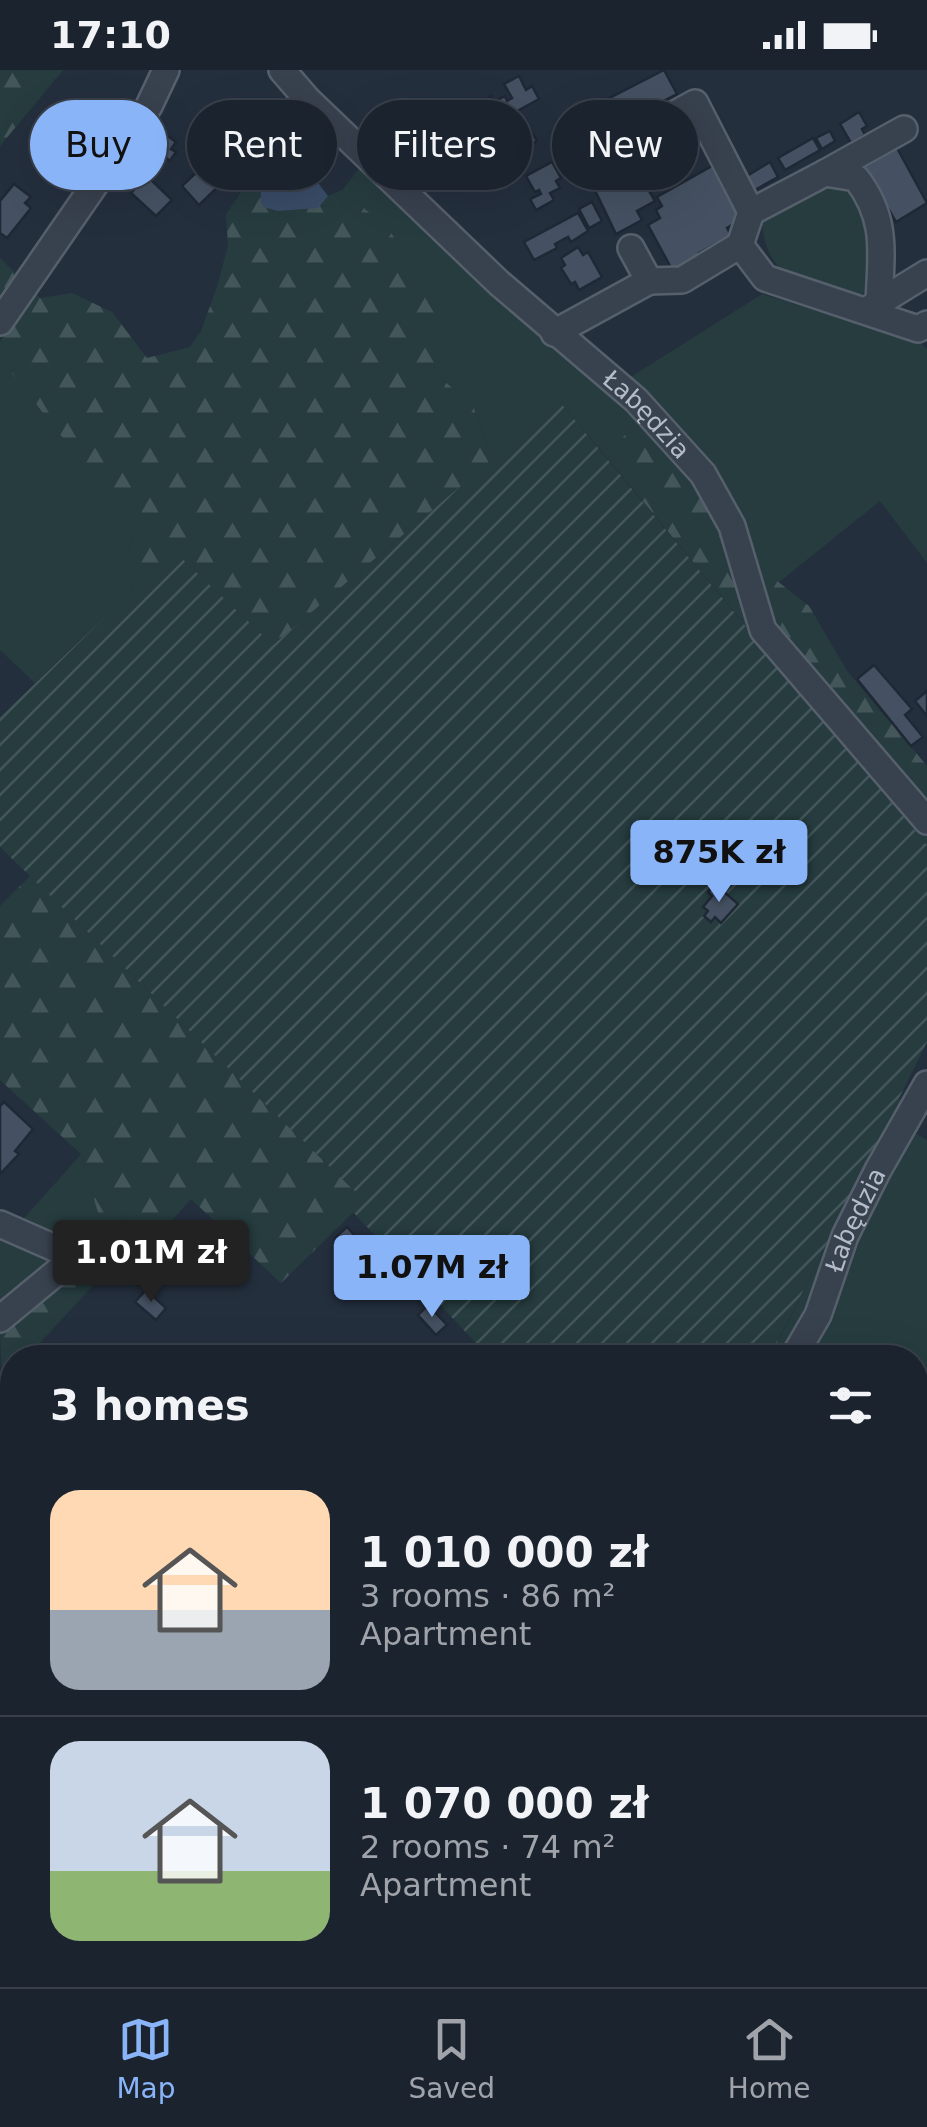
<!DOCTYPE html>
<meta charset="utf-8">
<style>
:root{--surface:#1b232e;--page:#242b36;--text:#f1f3f6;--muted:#a0a4aa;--line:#39404a;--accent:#8ab4f8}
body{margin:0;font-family:"DejaVu Sans",sans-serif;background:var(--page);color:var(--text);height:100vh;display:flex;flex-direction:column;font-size:38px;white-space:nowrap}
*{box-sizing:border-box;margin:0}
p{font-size:32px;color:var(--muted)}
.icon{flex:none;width:55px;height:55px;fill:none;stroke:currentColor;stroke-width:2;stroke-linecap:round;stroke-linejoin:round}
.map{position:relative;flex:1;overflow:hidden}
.side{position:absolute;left:0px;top:1275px;width:928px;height:642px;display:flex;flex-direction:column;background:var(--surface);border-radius:40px 40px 0 0;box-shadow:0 10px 40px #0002,0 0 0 2px var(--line)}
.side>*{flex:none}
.hud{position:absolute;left:30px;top:30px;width:868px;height:90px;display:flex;gap:20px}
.price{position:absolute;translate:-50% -85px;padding:0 22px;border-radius:10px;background:var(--accent);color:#111;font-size:32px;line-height:65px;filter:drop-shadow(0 2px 5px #0008)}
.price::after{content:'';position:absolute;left:50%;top:60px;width:30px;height:22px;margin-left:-15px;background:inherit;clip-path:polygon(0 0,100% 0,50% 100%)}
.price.selected{background:#222;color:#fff}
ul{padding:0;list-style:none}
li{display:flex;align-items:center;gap:30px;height:250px;padding:0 50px}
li+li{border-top:2px solid var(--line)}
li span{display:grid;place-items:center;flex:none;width:280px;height:200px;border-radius:30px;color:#555}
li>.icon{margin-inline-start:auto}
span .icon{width:120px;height:120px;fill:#fffc;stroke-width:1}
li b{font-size:42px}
h2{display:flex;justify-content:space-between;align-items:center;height:120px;padding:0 50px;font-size:42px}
.pill{padding:0 35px;border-radius:45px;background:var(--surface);box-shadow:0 10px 40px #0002,0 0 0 2px var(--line);font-size:35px;line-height:90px}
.pill.selected{background:var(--accent);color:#111}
.status{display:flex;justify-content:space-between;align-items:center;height:70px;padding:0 50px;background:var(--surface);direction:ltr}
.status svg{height:28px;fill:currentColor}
.tabs{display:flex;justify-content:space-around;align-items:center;height:140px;border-top:2px solid var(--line);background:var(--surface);font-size:28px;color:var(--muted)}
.tabs a{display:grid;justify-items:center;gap:5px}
.tabs .selected{color:var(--accent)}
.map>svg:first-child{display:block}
</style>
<div class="status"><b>17:10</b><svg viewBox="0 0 49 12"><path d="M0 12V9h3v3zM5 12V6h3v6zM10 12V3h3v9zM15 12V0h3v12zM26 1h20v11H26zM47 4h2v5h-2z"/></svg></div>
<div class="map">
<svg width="927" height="1917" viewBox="0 0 927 1917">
<defs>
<pattern id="forest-firs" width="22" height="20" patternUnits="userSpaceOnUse" patternTransform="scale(2.5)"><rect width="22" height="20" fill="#263c3f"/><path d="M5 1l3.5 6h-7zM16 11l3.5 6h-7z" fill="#435659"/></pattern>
<pattern id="garden-furrows" width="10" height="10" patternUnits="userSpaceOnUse" patternTransform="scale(2.5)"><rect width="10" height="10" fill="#263c3f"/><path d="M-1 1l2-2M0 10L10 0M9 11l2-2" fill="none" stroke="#435659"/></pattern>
</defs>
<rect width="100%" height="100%" fill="#242f3e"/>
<!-- grass -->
<g fill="#263c3f">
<path d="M362,95l137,134 138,118 -29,42 -48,-57 -67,57 -20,-53 -39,-34 7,-62 -53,-82 -46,-38z"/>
<path d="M827,111l31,12 14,38v57l-18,10c-54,-18 -86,-15 -93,-79z"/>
<path d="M762,224l159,49 6,6v214l-47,-62 -102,82 -25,-21 -54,-108 -30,-36 -43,-38z"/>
<path d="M0,288l134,171 -8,35 7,26 -98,93 -35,-33z"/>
<path d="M899,1028l12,33 16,9v391h-12v-173h-145z"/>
<path d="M81,1084l17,58 23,-1 2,29 -29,13 -24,-4 -52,-24z"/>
<path d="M0,1164l50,22v8l-50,49z"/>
</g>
<!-- forest -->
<g fill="url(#forest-firs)">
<path d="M0,0h63l-63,76z"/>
<path d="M258,98l11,11 -8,10 56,19 11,-12 14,-6 46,38 54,83 -8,61 39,34 20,53 -220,186 -99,-94 -41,39 -7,-26 8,-35 -134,-171v-16l13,-27 -13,-16v-41l40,40 32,-5 40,19 35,46 43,-11 11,-16 16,-44 11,-41 -2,-32z"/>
<path d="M637,347l38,40 19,29 59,76 56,44 38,65 80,95v79l-319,-386z"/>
<path d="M30,806l335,325 -84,82 -90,-84 -70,79 -12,-8 -15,-17 29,-13 -2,-28 -23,1 -17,-59 -81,-74v-174z"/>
<path d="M80,1199l11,4 6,8 -70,76 -15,1v16l-10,11 -2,-54 69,-61z"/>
<rect x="915" y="1481" width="12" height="99"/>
<path d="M915,1753h12v164h-318l2,-12h304z"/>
<path d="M439,1905h70l-11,12h-70z"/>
</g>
<!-- garden -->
<g fill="url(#garden-furrows)">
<path d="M560,332l367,443v197l-157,315h-281l-136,-145 11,-12 -364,-353v-130l174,-166 99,94z"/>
<path d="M0,1341l12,11v553h366l-10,12h-368z"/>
</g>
<!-- water -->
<path fill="#394c67" d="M300,89l28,37 -10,12 -40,3 -15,-4c-9,-19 10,-32 22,-46z"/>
<!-- building -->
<g fill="#455162" stroke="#1f2835" stroke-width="2.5">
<path d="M664,0l13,24 -63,32 -12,-24z"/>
<path d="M519,6l7,14 6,-4 7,13 -25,14 -2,4 9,17 9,-5 7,12 -32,17 -7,-15 5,-3 -21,-32 5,-3 -2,-5 6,-4 3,6 11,-6 2,5 5,-3 -8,-14z"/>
<path d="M859,42l8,14 -5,3 3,6 -14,8 -11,-19z"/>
<path d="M603,47l8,16 -32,17 -1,4 -12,3 -4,-18z"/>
<path d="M158,59l18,13 -5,7 5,3 -6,9 -5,-4 -4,7 -18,-13z"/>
<path d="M830,61l5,10 -13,8 -6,-11z"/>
<path d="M813,68l7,12 -35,20 -7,-12z"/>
<path d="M897,78l30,55 -31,19 -32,-55z"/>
<path d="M627,91l7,13 4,-2 17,29 -18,10 5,9 -26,14 -25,-52z"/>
<path d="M552,92l9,16 -5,3 4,7 -10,5 4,7 -18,10 -6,-11 11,-5 -2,-4 -4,2 -9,-16z"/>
<path d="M770,92l8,15 -23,13 -8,-14z"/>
<path d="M206,93l18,18 -25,24 -17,-19z"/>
<path d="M712,96l30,53 -15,9 4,7 -32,18 5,9 -28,15 -28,-52 12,-7 -4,-8 6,-4 -5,-9z"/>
<path d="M147,106l25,24 -16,16 -25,-23z"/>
<path d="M14,114l17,13 -6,6 6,5 -24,30 -7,-5v-32z"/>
<path d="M592,132l10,19 -13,7 -10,-19z"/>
<path d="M578,143l10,18 -17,11 -3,-5 -13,7 2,4 -23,12 -10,-18z"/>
<path d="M578,177l5,8 5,-3 14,25 -23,13 -4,-8 -4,2 -10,-16 4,-3 -4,-7z"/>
<path d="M874,595l38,44 -7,6 18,22 -12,9 -54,-67z"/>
<path d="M927,621v25l-12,-15z"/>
<path d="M715,814l23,20 -17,19 -6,-6 -4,5 -7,-6 4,-5 -5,-4 9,-11 -4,-4z"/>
<path d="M4,1032l29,27 -18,22 4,3 -19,20v-68z"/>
<path d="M347,1157l18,20 -10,9 -19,-19z"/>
<path d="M365,1177l16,16 -10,10 -16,-17z"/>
<path d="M381,1193l19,21 -10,10 -19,-21z"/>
<path d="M146,1220l20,18 -10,12 -21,-18z"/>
<path d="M428,1235l19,20 -11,10 -18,-20z"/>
<path d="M415,1277l11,11h-20l3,-10z"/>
<path d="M546,1907l12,2 -1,8h-13z"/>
</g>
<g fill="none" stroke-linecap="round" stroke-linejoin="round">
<!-- minor casing -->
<g stroke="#565f6c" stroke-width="30">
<g id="minor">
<path id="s1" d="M282,0l25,29 192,184 137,117 67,74 29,52 31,104 164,191"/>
<path d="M632,68l63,-35 56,109"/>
<path d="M825,103l79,-44"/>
<path d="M740,175l11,-33 74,-39 31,5c32,41 25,75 23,125"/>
<path d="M649,211l33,-1 58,-35 25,33 153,51 9,-5"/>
<path d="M867,240l60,-37"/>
<path d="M0,252l149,-216 17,-36"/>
<path d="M554,263l95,-52 -18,-33"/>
<path d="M0,1154l75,33"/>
<path d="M0,1249l75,-62"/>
<path id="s2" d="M793,1288l25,-43 27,-79 33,-66 49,-86"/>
<path d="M0,1330l12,10"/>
<path d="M915,1727l12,-1"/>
<path d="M744,1905l25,11"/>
<path d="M388,1917l10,-12"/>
</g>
</g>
<!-- minor -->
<use href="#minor" stroke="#38414e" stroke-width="25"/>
</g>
<g text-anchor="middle" stroke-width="8" stroke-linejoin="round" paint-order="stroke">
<!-- street labels -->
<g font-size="25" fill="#b4bcc9" stroke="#1d2633">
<text dy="9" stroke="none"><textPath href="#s1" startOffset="502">Łabędzia</textPath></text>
<text dy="9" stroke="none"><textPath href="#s2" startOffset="152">Łabędzia</textPath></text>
</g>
</g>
</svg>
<b class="price" style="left:719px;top:835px">875K zł</b>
<b class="price selected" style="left:151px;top:1235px">1.01M zł</b>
<b class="price" style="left:432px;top:1250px">1.07M zł</b>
<div class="hud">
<a class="pill selected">Buy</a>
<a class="pill">Rent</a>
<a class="pill">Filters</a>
<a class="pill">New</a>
</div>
<section class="side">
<h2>3 homes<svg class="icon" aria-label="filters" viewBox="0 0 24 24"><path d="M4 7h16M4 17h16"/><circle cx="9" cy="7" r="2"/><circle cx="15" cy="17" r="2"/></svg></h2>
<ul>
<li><span style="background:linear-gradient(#ffd9b3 60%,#9aa5b1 0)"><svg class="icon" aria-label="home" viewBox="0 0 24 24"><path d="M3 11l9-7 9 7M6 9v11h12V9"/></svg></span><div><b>1 010 000 zł</b><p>3 rooms · 86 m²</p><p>Apartment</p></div></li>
<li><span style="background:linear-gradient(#c9d6e8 65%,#8fb573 0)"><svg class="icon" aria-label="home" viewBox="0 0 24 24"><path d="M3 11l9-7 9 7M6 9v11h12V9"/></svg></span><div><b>1 070 000 zł</b><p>2 rooms · 74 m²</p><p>Apartment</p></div></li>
</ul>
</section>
</div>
<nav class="tabs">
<a class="selected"><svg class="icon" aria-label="map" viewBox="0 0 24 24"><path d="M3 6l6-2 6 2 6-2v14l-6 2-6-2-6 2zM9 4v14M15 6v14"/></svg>Map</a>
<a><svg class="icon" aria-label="saved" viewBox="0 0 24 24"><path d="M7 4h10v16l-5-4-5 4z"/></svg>Saved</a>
<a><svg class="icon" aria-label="home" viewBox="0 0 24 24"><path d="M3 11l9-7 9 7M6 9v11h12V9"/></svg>Home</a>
</nav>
